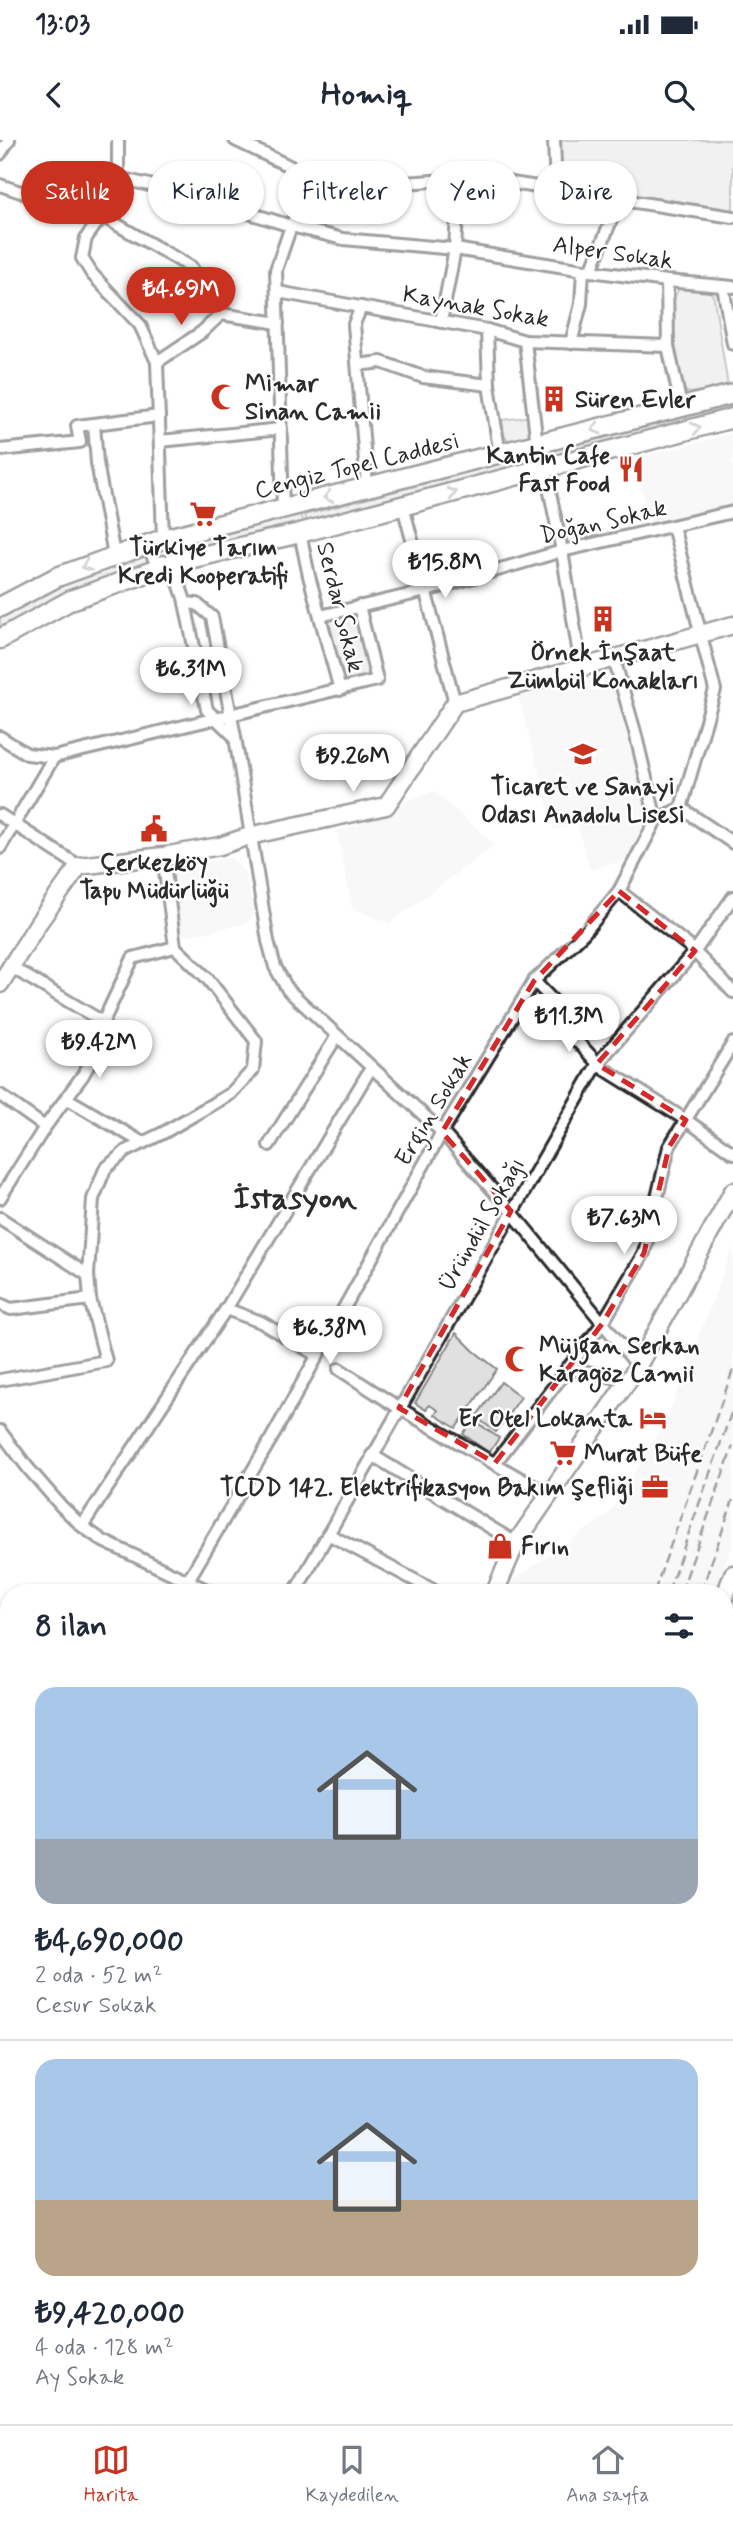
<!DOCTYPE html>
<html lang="tr">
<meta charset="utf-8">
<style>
:root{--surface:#fff;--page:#f2f2f3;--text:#1f2937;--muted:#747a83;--line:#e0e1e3;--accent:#c8321e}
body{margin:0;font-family:Mynerve,sans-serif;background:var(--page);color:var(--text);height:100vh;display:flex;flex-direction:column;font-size:26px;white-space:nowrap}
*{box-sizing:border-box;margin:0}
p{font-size:23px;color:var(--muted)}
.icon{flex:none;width:38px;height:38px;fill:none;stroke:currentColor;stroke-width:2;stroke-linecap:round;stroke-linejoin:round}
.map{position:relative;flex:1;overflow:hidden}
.drawer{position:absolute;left:0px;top:1444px;width:733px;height:842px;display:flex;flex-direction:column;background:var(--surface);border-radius:28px 28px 0 0;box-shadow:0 2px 5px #0004}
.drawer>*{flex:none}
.top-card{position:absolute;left:21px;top:21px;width:691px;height:63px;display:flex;gap:14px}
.price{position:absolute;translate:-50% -60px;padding:0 16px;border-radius:24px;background:#fff;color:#222;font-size:23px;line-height:46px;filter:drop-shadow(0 2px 4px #0008)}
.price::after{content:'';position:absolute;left:50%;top:42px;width:21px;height:16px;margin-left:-10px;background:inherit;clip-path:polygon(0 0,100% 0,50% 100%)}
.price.active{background:var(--accent);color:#fff}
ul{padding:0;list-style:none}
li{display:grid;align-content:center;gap:14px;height:371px;padding:0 35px}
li+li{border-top:2px solid var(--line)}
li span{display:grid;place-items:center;height:217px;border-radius:21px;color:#555}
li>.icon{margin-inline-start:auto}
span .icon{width:126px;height:126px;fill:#fffc;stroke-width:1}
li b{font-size:30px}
h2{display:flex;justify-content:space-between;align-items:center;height:84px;padding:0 35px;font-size:30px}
.tag{padding:0 24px;border-radius:32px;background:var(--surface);box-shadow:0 2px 5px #0004;font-size:24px;line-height:63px}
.tag.active{background:var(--accent);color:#fff}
.status{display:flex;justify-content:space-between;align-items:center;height:49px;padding:0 35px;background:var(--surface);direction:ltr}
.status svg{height:19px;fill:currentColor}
header{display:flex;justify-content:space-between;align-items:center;height:91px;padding:0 35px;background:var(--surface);font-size:32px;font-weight:700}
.menu{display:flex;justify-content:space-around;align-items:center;height:98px;border-top:2px solid var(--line);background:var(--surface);font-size:19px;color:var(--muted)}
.menu a{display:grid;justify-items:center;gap:4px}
.menu .active{color:var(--accent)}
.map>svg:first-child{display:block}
</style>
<div class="status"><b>13:03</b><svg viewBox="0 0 49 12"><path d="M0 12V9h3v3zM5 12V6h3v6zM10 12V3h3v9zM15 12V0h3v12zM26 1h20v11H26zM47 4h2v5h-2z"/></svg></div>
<header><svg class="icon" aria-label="back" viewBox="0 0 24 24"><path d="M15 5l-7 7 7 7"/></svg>Homiq<svg class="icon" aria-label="search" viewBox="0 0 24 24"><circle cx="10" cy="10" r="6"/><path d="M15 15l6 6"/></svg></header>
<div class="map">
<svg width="733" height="2284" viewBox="0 0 733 2284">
<rect width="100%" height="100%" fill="#fff"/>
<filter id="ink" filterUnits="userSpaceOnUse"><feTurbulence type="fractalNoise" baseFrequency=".0143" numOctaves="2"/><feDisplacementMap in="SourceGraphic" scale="14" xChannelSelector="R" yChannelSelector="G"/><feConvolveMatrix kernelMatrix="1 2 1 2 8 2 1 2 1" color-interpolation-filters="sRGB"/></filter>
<g filter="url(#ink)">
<!-- built -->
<g fill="#efefef">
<path d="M733,293v74l-82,20 -17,-68z"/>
<path d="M609,530l38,143 -15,45 -42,12 -13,-46 -23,6 -36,-135z"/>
<path d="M434,651l61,54 -105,78 -38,-15 -15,-77 55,-17 5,-10z"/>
<path d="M231,717l14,15 9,42 -6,9 -61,13 -7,-4 -11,-56 6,-8z"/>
<path d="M733,1107v296l-17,49h-209l2,-9 101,-70 57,-95z"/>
</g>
<!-- green -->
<g fill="#e0e0e0" stroke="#868686" stroke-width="2">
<path d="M560,0h173v70l-171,-26z"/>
<path d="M680,147l30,4 4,7 14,88 -38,7 -10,-4c-5,-25 -16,-82 0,-102z"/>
<path d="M733,263v14l-425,111 -4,-13z"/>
<path d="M532,276l3,24 -22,4 -9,-8 -2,-16z"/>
<path d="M300,373l3,12 -121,31 -4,-14z"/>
<path d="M147,413l4,11 -151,66v-15l73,-38z"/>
<path d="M355,475l2,1 14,55 -3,7 -24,7 -18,-59 5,-6z"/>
<path d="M456,1193l18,18 23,18 -41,59 -21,-13 3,-5 -9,-5 -3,5 -11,-7z"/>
<path d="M501,1242l20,15 -25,35 -20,-15z"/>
<path d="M473,1280l26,18 -10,15 -26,-19z"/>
<path d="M655,2277h55l7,7h-68z"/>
</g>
<!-- water -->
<g fill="#b6b6b6" stroke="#7e7e7e" stroke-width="2">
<path d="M733,1551v246l-8,31 -1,-260z"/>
<path d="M465,2277h74l-6,7h-74z"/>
</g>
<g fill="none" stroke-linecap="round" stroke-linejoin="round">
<!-- stream -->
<g stroke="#7e7e7e" stroke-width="2.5">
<path d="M724,1868l9,-1"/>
<path d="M724,2177l9,-9"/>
</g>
<!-- street casing -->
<g stroke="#2b2b2b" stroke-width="16">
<g id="street">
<path d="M118,0v38l-16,38 -16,22 -4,20 10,16 48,51 17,37 6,177"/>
<path d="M235,0l79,38 50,8 95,-7 46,3 228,35"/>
<path d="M554,0l2,50"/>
<path d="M0,14l9,-14"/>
<path d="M118,38l67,15 106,33 52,13 112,10 128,21 84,11 66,6"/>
<path d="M0,45l71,24 31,7 89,51 30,47 57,9"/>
<path d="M591,131l28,-71"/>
<path d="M667,141l1,65 13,60"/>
<path d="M723,146l10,58"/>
<path d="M278,152l209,38 38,11 143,5"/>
<path d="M361,167l-7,17 13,163"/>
<path d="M441,182l14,-73 4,-70"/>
<path d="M487,190l2,55 11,70"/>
<path d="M525,201l12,104"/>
<path d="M571,203l10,-39 2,-34"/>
<path d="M157,222l45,-30 19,-18"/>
<path d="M358,225l23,-3 42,15 66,8"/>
<path d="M94,284l3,39 17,92"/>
<path d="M160,301l121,-12"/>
<path d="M0,310l80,-8 -3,-16 82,-10"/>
<path d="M545,328l17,83 19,116"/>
<path d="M403,366l52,197"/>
<path d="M283,369l-7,-239 15,-44 23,-48"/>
<path d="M673,386l42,164 -34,118"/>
<path d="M300,393l9,43 31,114"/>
<circle cx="165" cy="412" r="13"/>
<path d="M172,423l12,35 23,112 28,27 33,204 7,26 13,23 154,142 69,79 127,155"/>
<path d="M185,463l12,1 15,13 23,120"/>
<path d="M320,476l106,-25 136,-40 171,-39"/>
<path d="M0,597l27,17 27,3"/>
<path d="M681,668l52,35"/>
<path d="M0,675l79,51"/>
<path d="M656,680l25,-12"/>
<path d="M0,708l54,-91 323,-77 -18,-74"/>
<path d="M163,716l12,91"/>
<path d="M619,751l70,55 44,46"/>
<path d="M11,827l92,55"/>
<path d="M534,841l29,30v15l38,41 85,53 47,33"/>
<path d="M0,955l45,32"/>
<path d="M66,958l77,45"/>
<path d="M269,1005l68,-109"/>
<path d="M0,1058l45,-71 38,-52 19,-33 1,-20 30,-64 42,-11"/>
<path d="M0,1078l88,57"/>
<path d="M0,1164l11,5 79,-10 -2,-24 5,-76 12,-30 21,-18 37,-18 67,-39 23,-24 3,-29 -49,-63 -32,-31"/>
<path d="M226,1169l35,13 56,33"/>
<path d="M567,1228l61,12"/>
<path d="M339,1229l60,39 148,86"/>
<path d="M0,1240l106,-19 -16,-62"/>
<path d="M0,1291l28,37 33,38 21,20 21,15 108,51"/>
<path d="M372,1315l144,88"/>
<path d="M495,1323l107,-139 42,-71 25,-106 64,-104"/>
<path d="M82,1386l144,-217 145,-241"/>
<path d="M328,1394l109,58"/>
<path d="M187,1442l83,-141 172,-309 57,-93 35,-58 50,-48 35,-42 37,-71 -21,-88 -21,-73"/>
<path d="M295,1452l303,-529 97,-112 38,-54"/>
<path d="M0,1577l9,4"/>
<path d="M0,1708l9,3"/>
<path d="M0,1845l9,-6"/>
<path d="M0,1934l9,-7"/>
<path d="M0,2041l9,-5"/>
<path d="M0,2051l9,5"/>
<path d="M0,2172l9,1"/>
</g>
</g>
<!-- secondary casing -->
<g stroke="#2b2b2b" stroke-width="21">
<g id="secondary">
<path d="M0,844l39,-62 40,-56 84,-10 57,-10 29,-10 137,-30 69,-103 278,-78"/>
<path d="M495,1452l21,-49 122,-177 95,-175"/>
<path d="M724,1458l9,-24"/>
<path d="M147,2284l2,-7"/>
<path d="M160,2284l2,-7"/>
</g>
</g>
<!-- primary casing -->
<g stroke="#2b2b2b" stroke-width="23">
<g id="primary">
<path d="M172,423l128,-30 433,-115"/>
<path d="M0,467l57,-30 106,-38 570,-145"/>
<path d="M0,499l71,-39 90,-32 3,-3"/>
</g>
</g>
<!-- highway casing -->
<g stroke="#2b2b2b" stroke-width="24">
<g id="highway">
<path d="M724,2131l9,-9"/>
<path d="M724,2155l9,-8"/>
<path d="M577,2284l7,-7"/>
<path d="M599,2284l7,-7"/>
</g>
</g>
<!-- street -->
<use href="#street" stroke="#fff" stroke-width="10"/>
<!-- secondary -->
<use href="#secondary" stroke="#fff" stroke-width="16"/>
<!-- primary -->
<use href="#primary" stroke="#fff" stroke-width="18"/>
<!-- highway -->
<use href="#highway" stroke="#fff" stroke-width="19"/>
<!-- rail -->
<g stroke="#2b2b2b" stroke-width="2.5" stroke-dasharray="10 5" stroke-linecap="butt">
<path d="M654,1452l79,-222"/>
<path d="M668,1452l65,-184"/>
<path d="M681,1452l52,-146"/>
<path d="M701,1452l32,-92"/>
<path d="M365,2284l3,-7"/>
</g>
</g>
<!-- one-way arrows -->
<defs><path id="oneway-chevron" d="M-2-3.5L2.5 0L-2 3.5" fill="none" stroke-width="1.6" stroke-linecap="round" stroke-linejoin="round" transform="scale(1.75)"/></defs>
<g stroke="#a0a0a0">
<use href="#oneway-chevron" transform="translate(696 288) rotate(-15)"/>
<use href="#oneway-chevron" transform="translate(596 289) rotate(164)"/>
<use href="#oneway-chevron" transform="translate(452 353) rotate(-15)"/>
<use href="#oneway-chevron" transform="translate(328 357) rotate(166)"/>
<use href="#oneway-chevron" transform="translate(86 426) rotate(159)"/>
</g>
</g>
<!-- marked area -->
<path d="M0 0H733V2284H0ZM619,751l76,60 -98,113 89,56 -17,27 -25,106 -42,71 -107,139 -96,-55 112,-197 -69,-79 92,-151z" fill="#fff" fill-opacity=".55" fill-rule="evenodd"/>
<path fill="none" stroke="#d62828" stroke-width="5" stroke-dasharray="14 9" stroke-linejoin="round" d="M619,751l76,60 -98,113 89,56 -17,27 -25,106 -42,71 -107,139 -96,-55 112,-197 -69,-79 92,-151z"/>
<!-- icons -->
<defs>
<g id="mosque-bare" transform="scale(2.1)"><path d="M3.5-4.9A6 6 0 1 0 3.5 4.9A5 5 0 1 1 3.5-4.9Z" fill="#c8321e" stroke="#fff" stroke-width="2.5" paint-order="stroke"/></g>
<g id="building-bare" transform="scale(2.1)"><path d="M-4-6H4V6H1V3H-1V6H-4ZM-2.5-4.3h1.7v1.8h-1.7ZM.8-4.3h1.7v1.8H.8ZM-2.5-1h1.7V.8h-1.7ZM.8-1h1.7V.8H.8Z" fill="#c8321e" stroke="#fff" stroke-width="2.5" paint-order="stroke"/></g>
<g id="restaurant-bare" transform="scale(2.1)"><path d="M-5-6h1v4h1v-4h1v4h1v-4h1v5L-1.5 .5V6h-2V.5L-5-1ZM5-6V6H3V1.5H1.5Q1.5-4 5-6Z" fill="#c8321e" stroke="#fff" stroke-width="2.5" paint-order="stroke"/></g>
<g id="supermarket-bare" transform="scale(2.1)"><path d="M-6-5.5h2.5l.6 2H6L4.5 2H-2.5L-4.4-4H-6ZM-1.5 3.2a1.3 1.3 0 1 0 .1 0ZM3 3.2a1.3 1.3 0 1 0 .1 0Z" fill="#c8321e" stroke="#fff" stroke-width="2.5" paint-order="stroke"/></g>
<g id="school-bare" transform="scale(2.1)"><path d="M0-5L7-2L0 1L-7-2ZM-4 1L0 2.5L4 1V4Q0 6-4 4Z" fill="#c8321e" stroke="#fff" stroke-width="2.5" paint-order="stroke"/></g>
<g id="civic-bare" transform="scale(2.1)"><path d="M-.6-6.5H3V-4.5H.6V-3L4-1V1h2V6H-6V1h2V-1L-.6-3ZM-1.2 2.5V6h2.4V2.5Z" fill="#c8321e" stroke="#fff" stroke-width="2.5" paint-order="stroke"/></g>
<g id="hotel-bare" transform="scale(2.1)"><path d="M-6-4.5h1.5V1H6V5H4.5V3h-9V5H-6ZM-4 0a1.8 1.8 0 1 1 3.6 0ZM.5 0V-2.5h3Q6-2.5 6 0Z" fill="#c8321e" stroke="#fff" stroke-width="2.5" paint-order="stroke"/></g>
<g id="office-bare" transform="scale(2.1)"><path d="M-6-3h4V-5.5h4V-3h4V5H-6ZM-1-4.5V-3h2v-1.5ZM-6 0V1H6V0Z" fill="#c8321e" stroke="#fff" stroke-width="2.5" paint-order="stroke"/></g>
<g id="shop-bare" transform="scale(2.1)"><path d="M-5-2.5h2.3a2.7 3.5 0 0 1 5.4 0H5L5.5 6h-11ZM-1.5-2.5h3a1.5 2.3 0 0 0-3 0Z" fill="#c8321e" stroke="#fff" stroke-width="2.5" paint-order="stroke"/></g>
</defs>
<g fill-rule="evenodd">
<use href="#mosque-bare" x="224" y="257"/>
<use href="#building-bare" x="554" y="259"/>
<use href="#restaurant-bare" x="631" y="329"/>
<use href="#supermarket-bare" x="203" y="374"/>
<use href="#building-bare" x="603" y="479"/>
<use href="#school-bare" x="583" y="614"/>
<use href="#civic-bare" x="154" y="689"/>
<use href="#mosque-bare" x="518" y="1219"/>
<use href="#hotel-bare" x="653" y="1278"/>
<use href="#supermarket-bare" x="563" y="1313"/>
<use href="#office-bare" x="655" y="1347"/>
<use href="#shop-bare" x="500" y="1406"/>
</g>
<g text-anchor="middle" stroke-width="5" stroke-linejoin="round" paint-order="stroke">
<!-- street labels -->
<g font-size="24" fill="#2b2b2b" stroke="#fff">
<text transform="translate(613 112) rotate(8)" y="8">Alper Sokak</text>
<text transform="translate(476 166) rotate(10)" y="8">Kaynak Sokak</text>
<text transform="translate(357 325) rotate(-14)" y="8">Cengiz Topel Caddesi</text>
<text transform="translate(603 381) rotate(-13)" y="8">Doğan Sokak</text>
<text transform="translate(341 467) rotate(76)" y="8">Serdar Sokak</text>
<text transform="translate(433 969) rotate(-59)" y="8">Ergin Sokak</text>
<text transform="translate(481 1084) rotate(-60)" y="8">Üründül Sokağı</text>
</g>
<!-- poi labels -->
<g font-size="24" font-weight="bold" fill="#2b2b2b" stroke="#fff" text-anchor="start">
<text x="245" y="251">Mimar<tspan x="245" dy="28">Sinan Camii</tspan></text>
<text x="575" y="267">Süren Evler</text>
<text x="610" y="323" text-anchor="end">Kantin Cafe<tspan x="610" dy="28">Fast Food</tspan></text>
<text x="203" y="415" text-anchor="middle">Türkiye Tarım<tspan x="203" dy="28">Kredi Kooperatifi</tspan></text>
<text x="603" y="520" text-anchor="middle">Örnek İnşaat<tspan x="603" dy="28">Zümbül Konakları</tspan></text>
<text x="583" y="654" text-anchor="middle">Ticaret ve Sanayi<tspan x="583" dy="28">Odası Anadolu Lisesi</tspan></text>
<text x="154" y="730" text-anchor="middle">Çerkezköy<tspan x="154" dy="28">Tapu Müdürlüğü</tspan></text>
<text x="539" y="1213">Müjgan Serkan<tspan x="539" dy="28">Karagöz Camii</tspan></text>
<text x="632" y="1286" text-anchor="end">Er Otel Lokanta</text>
<text x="584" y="1321">Murat Büfe</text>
<text x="634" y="1355" text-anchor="end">TCDD 142. Elektrifikasyon Bakım Şefliği</text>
<text x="521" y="1414">Fırın</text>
</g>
<!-- district labels -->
<g font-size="32" font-weight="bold" fill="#2b2b2b" stroke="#fff">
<text x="295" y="1068">İstasyon</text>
</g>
</g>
</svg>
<b class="price active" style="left:181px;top:187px">₺4.69M</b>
<b class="price" style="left:445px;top:460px">₺15.8M</b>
<b class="price" style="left:191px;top:567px">₺6.31M</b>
<b class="price" style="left:353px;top:654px">₺9.26M</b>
<b class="price" style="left:569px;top:914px">₺11.3M</b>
<b class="price" style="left:99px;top:940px">₺9.42M</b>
<b class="price" style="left:624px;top:1116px">₺7.63M</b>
<b class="price" style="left:330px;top:1226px">₺6.38M</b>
<div class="top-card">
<a class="tag active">Satılık</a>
<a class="tag">Kiralık</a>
<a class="tag">Filtreler</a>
<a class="tag">Yeni</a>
<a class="tag">Daire</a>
</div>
<section class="drawer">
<h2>8 ilan<svg class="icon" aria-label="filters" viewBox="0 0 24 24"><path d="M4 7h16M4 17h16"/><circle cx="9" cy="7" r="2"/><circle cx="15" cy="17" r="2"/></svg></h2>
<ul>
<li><span style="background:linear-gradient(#a9c7e8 70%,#9aa5b1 0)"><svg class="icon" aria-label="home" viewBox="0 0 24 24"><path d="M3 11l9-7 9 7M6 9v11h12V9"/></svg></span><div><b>₺4,690,000</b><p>2 oda · 52 m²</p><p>Cesur Sokak</p></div></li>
<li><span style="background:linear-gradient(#a9c7e8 65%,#b9a48a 0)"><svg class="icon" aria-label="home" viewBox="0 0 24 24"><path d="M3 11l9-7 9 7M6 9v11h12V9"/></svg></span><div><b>₺9,420,000</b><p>4 oda · 128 m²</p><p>Ay Sokak</p></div></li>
</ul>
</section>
</div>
<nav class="menu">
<a class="active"><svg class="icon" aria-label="map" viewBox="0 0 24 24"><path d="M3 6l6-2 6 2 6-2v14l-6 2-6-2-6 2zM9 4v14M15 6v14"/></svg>Harita</a>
<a><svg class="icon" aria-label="saved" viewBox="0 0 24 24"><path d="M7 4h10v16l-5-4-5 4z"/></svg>Kaydedilen</a>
<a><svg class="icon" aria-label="home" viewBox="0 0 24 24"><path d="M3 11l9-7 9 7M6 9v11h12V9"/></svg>Ana sayfa</a>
</nav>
